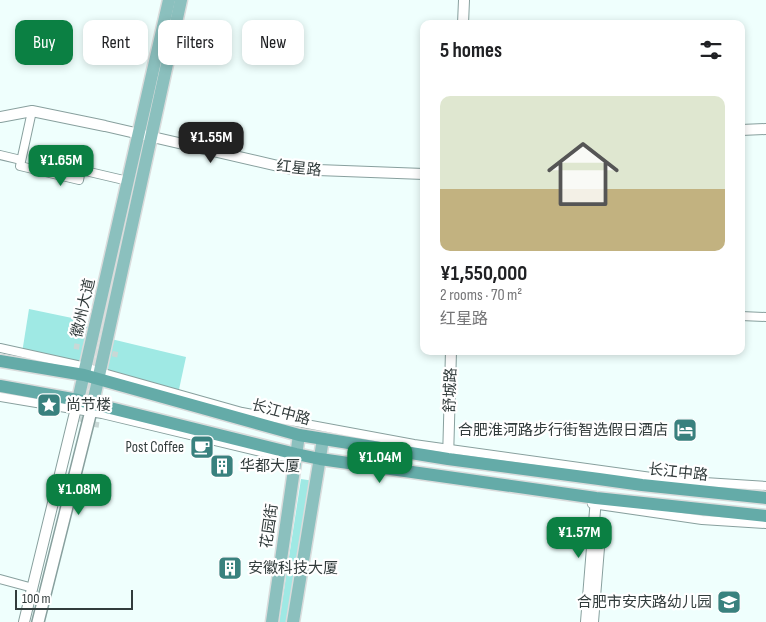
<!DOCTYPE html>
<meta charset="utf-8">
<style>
:root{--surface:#fff;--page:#f2f2f2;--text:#202124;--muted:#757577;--accent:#0b8043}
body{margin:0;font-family:"Sofia Sans Condensed","Noto Sans SC",sans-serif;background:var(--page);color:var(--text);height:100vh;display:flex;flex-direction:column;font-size:19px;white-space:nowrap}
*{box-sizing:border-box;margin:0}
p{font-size:16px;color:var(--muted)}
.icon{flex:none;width:28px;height:28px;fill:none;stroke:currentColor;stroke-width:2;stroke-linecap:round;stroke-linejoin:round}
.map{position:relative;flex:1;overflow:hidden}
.details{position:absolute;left:420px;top:20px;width:325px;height:335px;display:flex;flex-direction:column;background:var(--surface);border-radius:10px;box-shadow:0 2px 8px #0003}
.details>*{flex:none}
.hud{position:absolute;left:15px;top:20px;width:330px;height:45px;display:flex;gap:10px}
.scale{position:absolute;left:15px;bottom:12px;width:118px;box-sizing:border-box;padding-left:5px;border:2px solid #323c3c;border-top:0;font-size:14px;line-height:18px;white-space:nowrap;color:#323c3c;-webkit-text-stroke:4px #fff;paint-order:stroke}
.price{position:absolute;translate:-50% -42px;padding:0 11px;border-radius:10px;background:var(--accent);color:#fff;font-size:16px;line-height:32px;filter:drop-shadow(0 1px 2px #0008)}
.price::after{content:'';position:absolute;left:50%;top:30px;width:15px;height:11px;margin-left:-8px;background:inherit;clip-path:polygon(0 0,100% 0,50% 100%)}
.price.on{background:#222;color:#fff}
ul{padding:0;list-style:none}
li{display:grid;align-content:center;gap:10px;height:265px;padding:0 20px}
li span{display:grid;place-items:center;height:155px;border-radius:10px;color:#555}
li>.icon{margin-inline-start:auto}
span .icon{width:90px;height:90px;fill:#fffc;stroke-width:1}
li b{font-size:21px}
h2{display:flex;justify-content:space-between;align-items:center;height:60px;padding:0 20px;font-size:21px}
.chip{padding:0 18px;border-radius:10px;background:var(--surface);box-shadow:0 2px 8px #0003;font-size:18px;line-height:45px}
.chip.on{background:var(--accent);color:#fff}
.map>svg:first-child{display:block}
</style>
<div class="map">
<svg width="766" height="622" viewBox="0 0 766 622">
<rect width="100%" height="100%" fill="#effffd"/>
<!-- green -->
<g fill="#9fe9e4">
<path d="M29,309l67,14 -10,44 -64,-14z"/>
<path d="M107,338l79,19 -8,37 -78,-22z"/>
<path d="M301,479l13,2 -24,141h-11z"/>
</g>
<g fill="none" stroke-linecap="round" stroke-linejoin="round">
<!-- pedestrian-tunnel -->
<g stroke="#c9d8d6" stroke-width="5.5" stroke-dasharray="5.5 3" stroke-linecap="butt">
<path d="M74,346l16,3"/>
<path d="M104,352l15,3"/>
<path d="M82,422l15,-71"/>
<path d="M86,423l13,2"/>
</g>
<!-- minor casing -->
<g stroke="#88a09e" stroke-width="10">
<g id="minor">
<path d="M32,111l-12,55 59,14 2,-10 47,11"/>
<path d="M0,155l21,5"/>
<path d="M741,316l25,1"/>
<path d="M0,348l86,19 14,5 142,40 172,32 259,36 93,6"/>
<path d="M0,397l102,17 167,40 17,3"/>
<path d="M592,504l110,16 64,4"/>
<path d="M0,579l33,9"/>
</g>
</g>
<!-- tertiary casing -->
<g stroke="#88a09e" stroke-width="12">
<g id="tertiary">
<path d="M463,24l1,-24"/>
<path d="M0,117l32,-6 73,15 186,43 133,5"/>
<path d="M741,130l25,-1"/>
<path d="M448,459l3,-108"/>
<path d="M24,622l54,-222"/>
<path d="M586,622l10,-124"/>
<path d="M593,622l8,-99"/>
</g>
</g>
<!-- secondary casing -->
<g stroke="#88a09e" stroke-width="14">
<path id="secondary" d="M38,622l55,-219"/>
</g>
<!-- primary casing -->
<g stroke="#dadcdc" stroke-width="15">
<g id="primary">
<path d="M78,400l91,-400"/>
<path d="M93,403l88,-403"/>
<path d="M272,622l27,-187"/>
<path d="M293,622l30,-183"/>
</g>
</g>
<!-- trunk casing -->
<g stroke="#dadcdc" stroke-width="15">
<g id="trunk">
<path d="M0,361l84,14 215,60 149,24 151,20 43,6 124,13"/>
<path d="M0,386l78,14 218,54 24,5 276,39 170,18"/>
</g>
</g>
<!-- minor -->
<use href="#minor" stroke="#fff" stroke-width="8"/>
<!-- tertiary -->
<use href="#tertiary" stroke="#fff" stroke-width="10"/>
<!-- secondary -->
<use href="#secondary" stroke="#fff" stroke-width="11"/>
<!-- primary -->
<use href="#primary" stroke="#8bc0be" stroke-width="12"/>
<!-- trunk -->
<use href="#trunk" stroke="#64aba8" stroke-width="12"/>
</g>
<!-- icons -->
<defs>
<g id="sight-square" transform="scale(1.25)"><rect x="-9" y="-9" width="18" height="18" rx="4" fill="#39817e" stroke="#fff"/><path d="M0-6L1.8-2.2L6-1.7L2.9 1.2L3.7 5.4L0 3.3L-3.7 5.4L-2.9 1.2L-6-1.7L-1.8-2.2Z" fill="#fff"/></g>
<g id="hotel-square" transform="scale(1.25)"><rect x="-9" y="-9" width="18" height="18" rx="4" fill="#39817e" stroke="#fff"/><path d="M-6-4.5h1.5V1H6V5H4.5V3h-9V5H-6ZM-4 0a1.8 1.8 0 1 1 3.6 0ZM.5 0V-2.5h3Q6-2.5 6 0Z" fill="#fff"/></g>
<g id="cafe-square" transform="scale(1.25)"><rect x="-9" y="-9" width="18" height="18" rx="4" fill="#39817e" stroke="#fff"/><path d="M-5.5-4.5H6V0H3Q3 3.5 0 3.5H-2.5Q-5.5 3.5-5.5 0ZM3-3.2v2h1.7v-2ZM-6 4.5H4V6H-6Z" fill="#fff"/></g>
<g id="building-square" transform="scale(1.25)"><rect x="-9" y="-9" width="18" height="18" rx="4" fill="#39817e" stroke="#fff"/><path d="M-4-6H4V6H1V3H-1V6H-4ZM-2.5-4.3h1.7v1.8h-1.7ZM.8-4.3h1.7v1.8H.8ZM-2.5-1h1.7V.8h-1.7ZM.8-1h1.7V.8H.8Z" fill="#fff"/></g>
<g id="school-square" transform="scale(1.25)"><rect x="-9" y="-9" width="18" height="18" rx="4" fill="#39817e" stroke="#fff"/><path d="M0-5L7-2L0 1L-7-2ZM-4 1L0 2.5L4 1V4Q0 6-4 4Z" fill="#fff"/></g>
</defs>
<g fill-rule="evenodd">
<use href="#sight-square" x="49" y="405"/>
<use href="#hotel-square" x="685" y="430"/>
<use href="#cafe-square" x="202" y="447"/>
<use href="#building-square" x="222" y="466"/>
<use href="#building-square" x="230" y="568"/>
<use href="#school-square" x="729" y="602"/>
</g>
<g text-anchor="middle" stroke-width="4.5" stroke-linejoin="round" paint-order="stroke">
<!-- street labels -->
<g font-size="15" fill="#323c3c" stroke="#fff">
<text transform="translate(299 168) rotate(6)" y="5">红星路</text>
<text transform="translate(83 308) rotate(-77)" y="5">徽州大道</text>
<text transform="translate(450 390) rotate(-88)" y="5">舒城路</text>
<text transform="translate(281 412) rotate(15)" y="5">长江中路</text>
<text transform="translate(678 472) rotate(6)" y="5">长江中路</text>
<text transform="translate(269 526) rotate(-82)" y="5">花园街</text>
</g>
<!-- poi labels -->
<g font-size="15" fill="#323c3c" stroke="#fff" text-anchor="start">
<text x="66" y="410">尚节楼</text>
<text x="668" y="435" text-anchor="end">合肥淮河路步行街智选假日酒店</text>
<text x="184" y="452" text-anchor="end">Post Coffee</text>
<text x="240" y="471">华都大厦</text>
<text x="248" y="573">安徽科技大厦</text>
<text x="712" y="607" text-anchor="end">合肥市安庆路幼儿园</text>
</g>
</g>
</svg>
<div class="scale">100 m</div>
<b class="price on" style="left:211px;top:164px">¥1.55M</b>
<b class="price" style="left:61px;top:187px">¥1.65M</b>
<b class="price" style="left:380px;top:484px">¥1.04M</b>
<b class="price" style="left:79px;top:516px">¥1.08M</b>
<b class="price" style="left:579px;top:559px">¥1.57M</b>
<div class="hud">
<a class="chip on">Buy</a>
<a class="chip">Rent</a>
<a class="chip">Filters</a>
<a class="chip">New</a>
</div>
<section class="details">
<h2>5 homes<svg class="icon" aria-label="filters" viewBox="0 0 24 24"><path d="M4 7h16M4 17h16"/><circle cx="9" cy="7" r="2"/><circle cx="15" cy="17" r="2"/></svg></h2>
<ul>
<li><span style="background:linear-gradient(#dfe7d0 60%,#c2b280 0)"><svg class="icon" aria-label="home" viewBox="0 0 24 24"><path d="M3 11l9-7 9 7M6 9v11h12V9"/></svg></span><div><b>¥1,550,000</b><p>2 rooms · 70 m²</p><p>红星路</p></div></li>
</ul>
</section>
</div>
